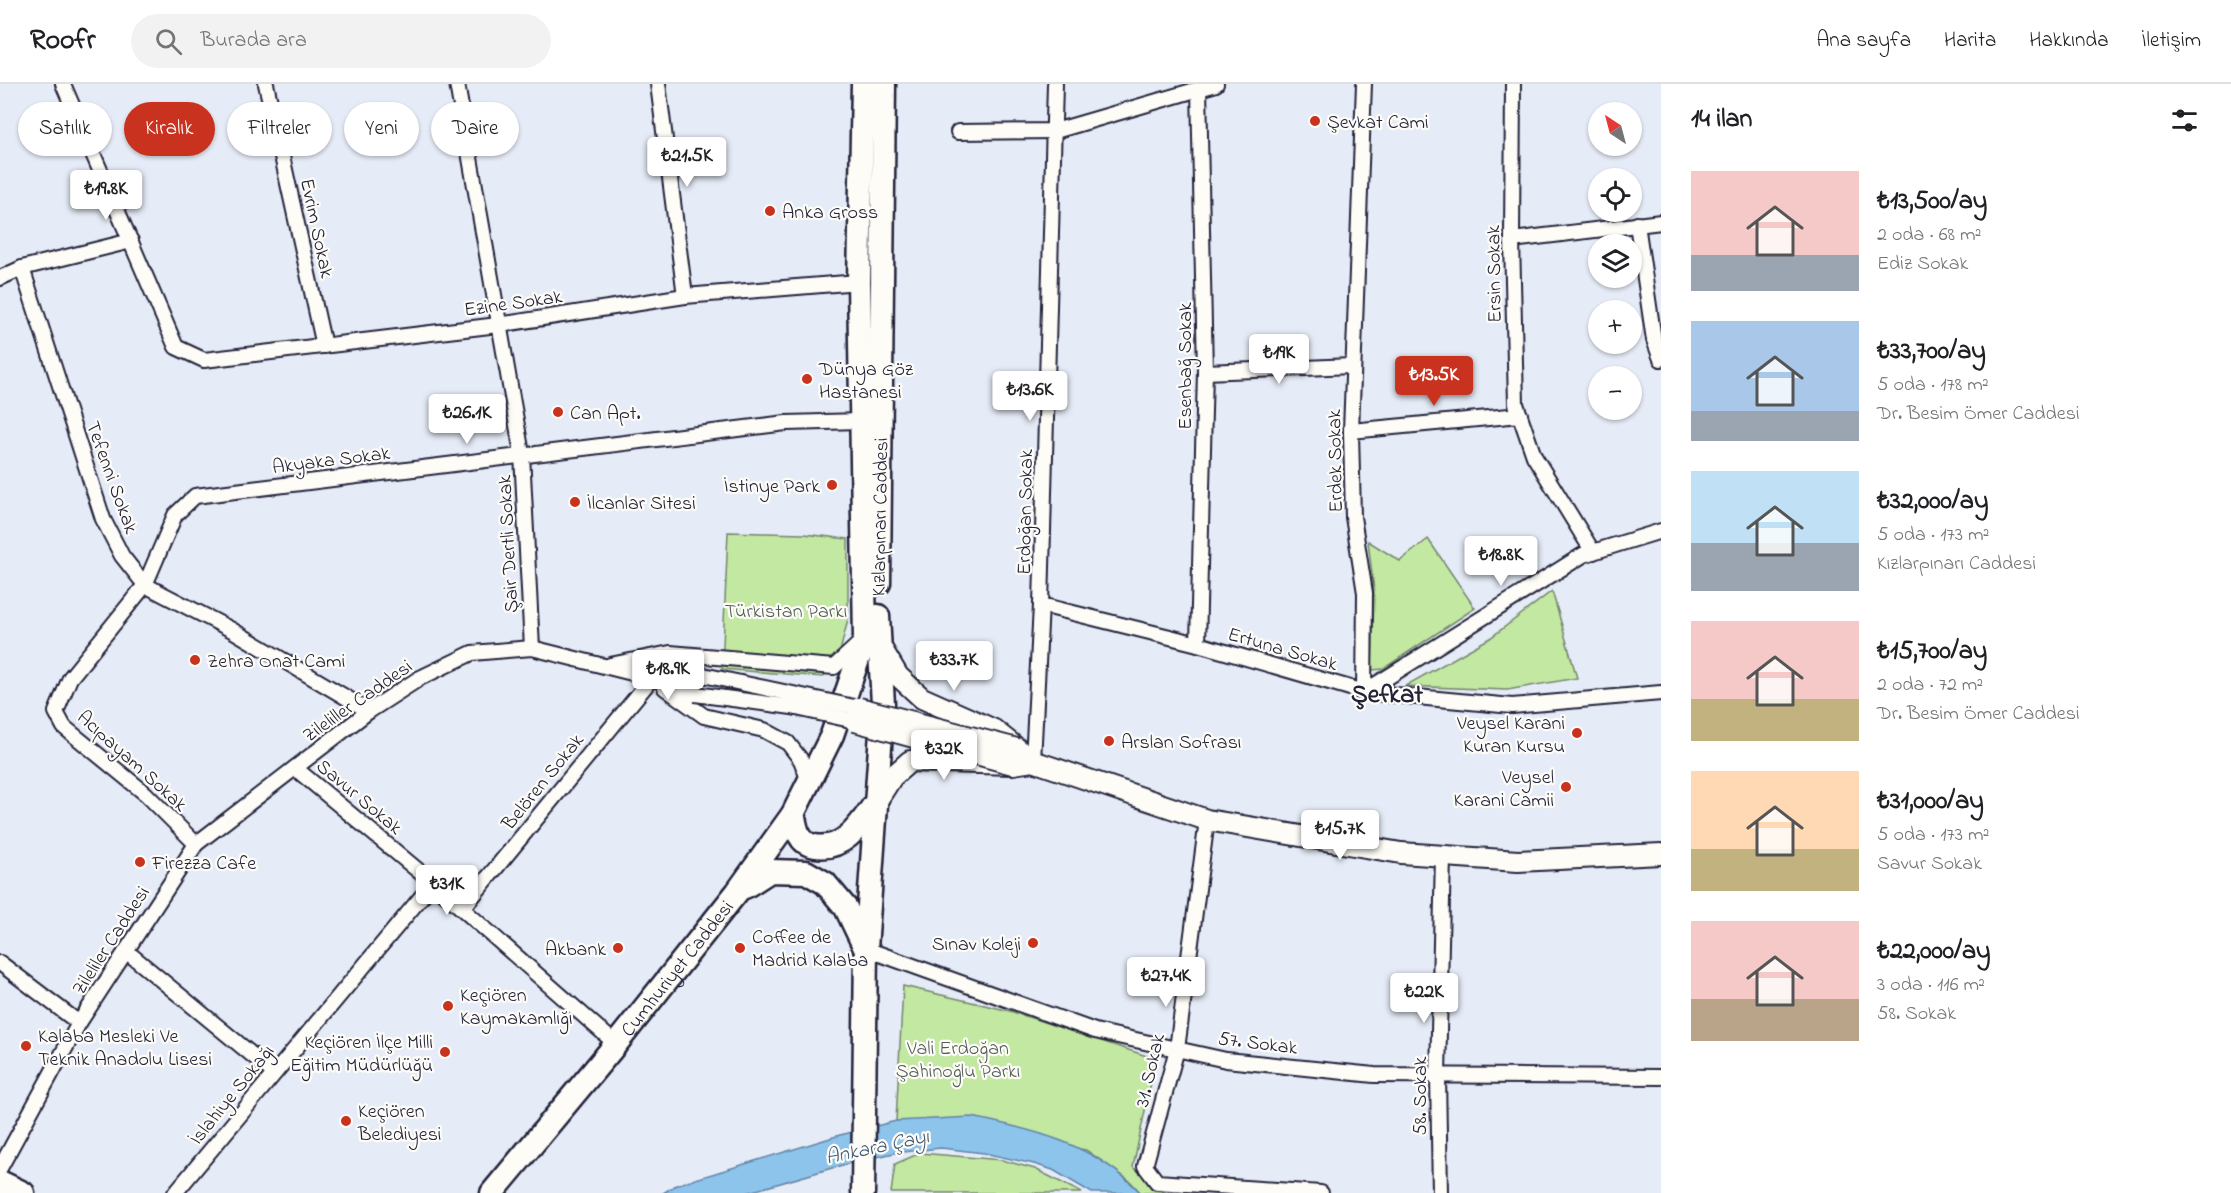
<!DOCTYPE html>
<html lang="tr">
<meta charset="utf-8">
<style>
:root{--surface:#fff;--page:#f2f2f2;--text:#202124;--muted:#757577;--line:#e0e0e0;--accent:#c8321e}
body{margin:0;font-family:"Indie Flower",sans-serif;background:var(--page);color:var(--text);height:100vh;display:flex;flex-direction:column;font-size:22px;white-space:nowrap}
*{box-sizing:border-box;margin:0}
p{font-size:20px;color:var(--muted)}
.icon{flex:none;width:33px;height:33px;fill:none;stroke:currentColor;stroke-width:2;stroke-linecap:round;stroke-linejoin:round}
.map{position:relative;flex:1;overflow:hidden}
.sheet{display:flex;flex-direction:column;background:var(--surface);width:570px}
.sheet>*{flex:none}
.hud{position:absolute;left:18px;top:18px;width:570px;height:54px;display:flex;gap:12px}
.needle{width:39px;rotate:324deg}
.controls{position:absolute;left:1588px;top:18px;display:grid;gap:12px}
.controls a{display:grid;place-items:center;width:54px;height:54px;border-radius:50%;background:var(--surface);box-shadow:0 2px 4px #0004;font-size:30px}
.price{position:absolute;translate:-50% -51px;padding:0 14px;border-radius:6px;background:#fff;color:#222;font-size:20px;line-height:39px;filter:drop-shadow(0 2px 3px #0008)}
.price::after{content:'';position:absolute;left:50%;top:36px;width:18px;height:14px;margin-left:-9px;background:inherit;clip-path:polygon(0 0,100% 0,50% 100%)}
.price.active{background:var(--accent);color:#fff}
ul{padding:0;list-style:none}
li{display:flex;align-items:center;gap:18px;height:150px;padding:0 30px}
li span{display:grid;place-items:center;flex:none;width:168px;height:120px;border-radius:0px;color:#555}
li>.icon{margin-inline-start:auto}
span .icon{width:72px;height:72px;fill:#fffc;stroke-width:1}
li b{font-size:26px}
h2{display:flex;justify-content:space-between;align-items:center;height:72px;padding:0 30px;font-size:26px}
.chip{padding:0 21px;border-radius:27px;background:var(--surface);box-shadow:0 2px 4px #0004;font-size:21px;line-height:54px}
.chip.active{background:var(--accent);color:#fff}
header{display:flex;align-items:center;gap:36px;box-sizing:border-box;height:84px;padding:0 30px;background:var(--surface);border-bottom:2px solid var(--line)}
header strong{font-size:28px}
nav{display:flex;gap:33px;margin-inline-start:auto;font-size:21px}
.search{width:420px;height:54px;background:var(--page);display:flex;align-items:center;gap:15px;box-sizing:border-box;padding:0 21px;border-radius:33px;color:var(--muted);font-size:22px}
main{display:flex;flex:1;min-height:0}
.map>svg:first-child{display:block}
</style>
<header>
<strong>Roofr</strong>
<div class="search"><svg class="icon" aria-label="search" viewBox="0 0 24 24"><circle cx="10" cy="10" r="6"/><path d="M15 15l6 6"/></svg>Burada ara</div>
<nav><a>Ana sayfa</a><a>Harita</a><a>Hakkında</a><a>İletişim</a></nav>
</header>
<main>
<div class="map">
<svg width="1661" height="1109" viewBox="0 0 1661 1109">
<rect width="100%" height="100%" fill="#e6ecf7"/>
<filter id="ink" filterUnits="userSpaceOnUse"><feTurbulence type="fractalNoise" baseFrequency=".0167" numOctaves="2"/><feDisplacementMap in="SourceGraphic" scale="12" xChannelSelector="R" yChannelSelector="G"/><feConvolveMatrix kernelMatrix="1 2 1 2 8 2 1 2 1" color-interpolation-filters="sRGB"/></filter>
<g filter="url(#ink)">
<!-- green -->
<g fill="#c2e8a2" stroke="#72856e" stroke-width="1.5">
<path d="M728,448l76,2 44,5v80l-8,33 -17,25 -101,-8z"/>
<path d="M1428,455l47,69 -92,61 -11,1 2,-79 -6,-50 32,20z"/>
<path d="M1552,507l25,87 -70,12 -102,-4 85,-48z"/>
<path d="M903,902l107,25 146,48 -23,108 32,26h-24l-11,-12 -44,-31 -190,-29z"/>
<path d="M920,1069l82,7 33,9 47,24h-191l4,-29z"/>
</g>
<!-- water -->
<path fill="#8dc4eb" stroke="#6283a5" stroke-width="1.5" d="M972,1033c64,13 122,27 169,76h-49l-39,-23 -19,-6 -50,-11 -43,-5 -47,5 -55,13 -93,27h-83l13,-8 164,-50 56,-14z"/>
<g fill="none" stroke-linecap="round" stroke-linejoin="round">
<!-- minor casing -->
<g stroke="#22223b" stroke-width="18">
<g id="minor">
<path d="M63,0l113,263 28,13 294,-35 187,-29 174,-14"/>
<path d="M266,0l58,262"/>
<path d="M457,0l65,370 10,194"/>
<path d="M658,0l27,212"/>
<path d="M1513,0l-1,156 4,164 18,52 59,96"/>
<path d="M958,48l97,-1 161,-47"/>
<path d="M1637,140l17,116 7,19"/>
<path d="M1512,156l149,-18"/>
<path d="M22,184l81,251 19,37 23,29 87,45 137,81"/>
<path d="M0,194l22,-10 109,-27"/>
<path d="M1205,288l147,-6"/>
<path d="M1351,347l169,-16"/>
<path d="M1041,521l157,39 166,48 148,14 149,-13"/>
<path d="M1198,560l7,-272 -6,-284"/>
<path d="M610,581l60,-12 164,14 27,-25"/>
<path d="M660,594l43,-3"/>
<path d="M665,604l39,28 60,14 24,13 13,17 8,21"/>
<path d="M1364,608l1,-99 -12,-76 -2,-86 13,-347"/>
<path d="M1364,608l219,-137 78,-24"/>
<path d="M1033,677l8,-156 14,-521"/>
<path d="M295,684l138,115 183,161"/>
<path d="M1207,736l-30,229 -32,117 12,16 164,11"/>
<path d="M196,760l-50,-50 -82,-67 -8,-15 14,-34 75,-93 30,-70 20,-19 591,-73 75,-2"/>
<path d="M463,824l189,-230"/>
<path d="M866,865l229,82 131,29 148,15 287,2"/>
<path d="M126,867l148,122"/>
<path d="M0,879l79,60"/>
<path d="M0,1084l79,-145 117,-179 173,-133 51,-33 52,-25 60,-5 120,30 43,16"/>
<path d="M175,1109l258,-310"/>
<path d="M1440,1109l-2,-117 5,-221"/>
</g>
</g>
<!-- secondary casing -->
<g stroke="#22223b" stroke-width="24">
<g id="secondary">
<path d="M879,560l19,32 24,22 72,32 25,20"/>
<path d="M876,718l16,-25 18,-16 103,3 20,-3 174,59 194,33 117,8 143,-7"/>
</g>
</g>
<!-- primary casing -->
<g stroke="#22223b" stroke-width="27">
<g id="primary">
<path d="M879,499l5,-499"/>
<path d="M793,730c2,6 3,17 7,22 3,6 9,9 15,10 30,5 46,-23 61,-44"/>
<path d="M745,803l25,-16 36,1 19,11 21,25 19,40"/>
<path d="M0,1098l23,11"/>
<path id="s1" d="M492,1109l124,-149 121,-152 56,-78 39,-79 33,-96 -6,-357 4,-198"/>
<path d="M863,1109l3,-244 17,-245 -5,-88"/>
</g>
</g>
<!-- minor -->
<use href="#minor" stroke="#fdfcf7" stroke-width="14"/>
<!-- secondary -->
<use href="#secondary" stroke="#fdfcf7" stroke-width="20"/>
<!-- primary -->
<use href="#primary" stroke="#fdfcf7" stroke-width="22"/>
<!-- minor-bridge casing -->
<g stroke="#22223b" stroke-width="18" stroke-linecap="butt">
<g id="minor-bridge">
<path d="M703,591l156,33"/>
<path d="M695,610l97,13 63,14"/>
</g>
</g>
<!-- secondary-bridge casing -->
<g stroke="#22223b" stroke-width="24" stroke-linecap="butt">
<g id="secondary-bridge">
<path d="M859,624l158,41"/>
<path d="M855,637l158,43"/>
</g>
</g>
<!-- minor-bridge -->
<use href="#minor-bridge" stroke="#fdfcf7" stroke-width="14"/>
<!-- secondary-bridge -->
<use href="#secondary-bridge" stroke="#fdfcf7" stroke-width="20"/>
</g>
</g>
<!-- markers -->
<g fill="#c8321e" stroke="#fdfcf7" stroke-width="2">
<circle cx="1315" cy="37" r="6"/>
<circle cx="770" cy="127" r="6"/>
<circle cx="807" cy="295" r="6"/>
<circle cx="558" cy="328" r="6"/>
<circle cx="832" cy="401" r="6"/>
<circle cx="575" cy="418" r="6"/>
<circle cx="195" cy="576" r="6"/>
<circle cx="1577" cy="649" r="6"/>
<circle cx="1109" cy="657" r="6"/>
<circle cx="1566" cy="703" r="6"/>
<circle cx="140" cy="778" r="6"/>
<circle cx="1033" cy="859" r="6"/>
<circle cx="618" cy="864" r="6"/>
<circle cx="740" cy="864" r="6"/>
<circle cx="448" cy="922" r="6"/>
<circle cx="26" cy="962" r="6"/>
<circle cx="445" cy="968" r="6"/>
<circle cx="346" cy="1037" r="6"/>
</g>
<g text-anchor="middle" stroke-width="4.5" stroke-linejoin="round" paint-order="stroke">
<!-- poi labels -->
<g font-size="20" fill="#22223b" stroke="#fdfcf7" text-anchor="start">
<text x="1327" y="44">Şevkat Cami</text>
<text x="782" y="134">Anka Gross</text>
<text x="819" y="291">Dünya Göz<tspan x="819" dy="23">Hastanesi</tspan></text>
<text x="570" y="335">Can Apt.</text>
<text x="820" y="408" text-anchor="end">İstinye Park</text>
<text x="587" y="425">İlcanlar Sitesi</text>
<text x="207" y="583">Zehra Onat Cami</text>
<text x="1565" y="645" text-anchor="end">Veysel Karani<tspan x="1565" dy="23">Kuran Kursu</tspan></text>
<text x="1121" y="664">Arslan Sofrası</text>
<text x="1554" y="699" text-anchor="end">Veysel<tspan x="1554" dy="23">Karani Camii</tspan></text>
<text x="152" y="785">Firezza Cafe</text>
<text x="752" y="859">Coffee de<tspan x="752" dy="23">Madrid Kalaba</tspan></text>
<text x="1021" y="866" text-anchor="end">Sınav Koleji</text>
<text x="606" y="871" text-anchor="end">Akbank</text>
<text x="460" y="917">Keçiören<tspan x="460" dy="23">Kaymakamlığı</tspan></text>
<text x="38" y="958">Kalaba Mesleki Ve<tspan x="38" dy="23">Teknik Anadolu Lisesi</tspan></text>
<text x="433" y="964" text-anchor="end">Keçiören İlçe Milli<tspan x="433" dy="23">Eğitim Müdürlüğü</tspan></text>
<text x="358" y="1033">Keçiören<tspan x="358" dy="23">Belediyesi</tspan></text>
</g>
<!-- street labels -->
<g font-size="20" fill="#22223b" stroke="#fdfcf7">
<text transform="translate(318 144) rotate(78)" y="7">Evrim Sokak</text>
<text transform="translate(1493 190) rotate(-91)" y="7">Ersin Sokak</text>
<text transform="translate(513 218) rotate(-8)" y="7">Ezine Sokak</text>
<text transform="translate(1184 282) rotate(-90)" y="7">Esenbağ Sokak</text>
<text transform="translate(331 375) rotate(-7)" y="7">Akyaka Sokak</text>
<text transform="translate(1334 377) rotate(-91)" y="7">Erdek Sokak</text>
<text transform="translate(113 393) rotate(70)" y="7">Tefenni Sokak</text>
<text transform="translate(1024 428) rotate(-89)" y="7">Erdoğan Sokak</text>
<text transform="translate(879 433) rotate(-89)" y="7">Kızlarpınarı Caddesi</text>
<text transform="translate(507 460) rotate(-93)" y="7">Şair Dertli Sokak</text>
<text transform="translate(1283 564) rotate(16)" y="7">Ertuna Sokak</text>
<text transform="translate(357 616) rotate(-35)" y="7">Zileliller Caddesi</text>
<text transform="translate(133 676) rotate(42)" y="7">Acıpayam Sokak</text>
<text transform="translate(542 697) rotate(-51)" y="7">Belören Sokak</text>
<text transform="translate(360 712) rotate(40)" y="7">Savur Sokak</text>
<text transform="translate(110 856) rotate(-57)" y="7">Zileliler Caddesi</text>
<text dy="7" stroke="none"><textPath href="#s1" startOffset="291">Cumhuriyet Caddesi</textPath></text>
<text transform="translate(1258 958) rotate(7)" y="7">57. Sokak</text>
<text transform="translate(1149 986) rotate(-77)" y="7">31. Sokak</text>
<text transform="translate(231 1010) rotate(-51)" y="7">İslahiye Sokağı</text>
<text transform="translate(1419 1012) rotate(-90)" y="7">58. Sokak</text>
</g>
<!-- park labels -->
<g font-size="20" fill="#525d5a" stroke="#fdfcf7">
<text x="786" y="533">Türkistan Parkı</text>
<text x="958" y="970">Vali Erdoğan<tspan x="958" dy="23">Şahinoğlu Parkı</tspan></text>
</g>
<!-- water labels -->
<g font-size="21" font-style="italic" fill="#475b79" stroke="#fdfcf7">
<text transform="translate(877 1062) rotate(-12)" y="7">Ankara Çayı</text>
</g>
<!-- district labels -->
<g font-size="26" font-weight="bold" fill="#22223b" stroke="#fdfcf7">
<text x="1387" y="618">Şefkat</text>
</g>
</g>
</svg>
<div class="controls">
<a><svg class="needle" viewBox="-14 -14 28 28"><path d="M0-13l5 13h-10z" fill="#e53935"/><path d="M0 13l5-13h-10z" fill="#757577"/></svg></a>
<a><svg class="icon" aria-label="locate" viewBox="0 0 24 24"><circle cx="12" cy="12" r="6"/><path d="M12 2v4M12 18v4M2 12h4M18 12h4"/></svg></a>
<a><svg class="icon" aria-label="layers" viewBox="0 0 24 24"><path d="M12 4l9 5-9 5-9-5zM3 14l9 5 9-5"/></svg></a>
<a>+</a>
<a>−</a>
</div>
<b class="price" style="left:687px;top:104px">₺21.5K</b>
<b class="price" style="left:106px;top:137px">₺19.8K</b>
<b class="price" style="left:1279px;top:301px">₺19K</b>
<b class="price active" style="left:1434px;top:323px">₺13.5K</b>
<b class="price" style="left:1030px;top:338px">₺13.6K</b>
<b class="price" style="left:467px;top:361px">₺26.1K</b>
<b class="price" style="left:1501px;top:503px">₺18.8K</b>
<b class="price" style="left:954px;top:608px">₺33.7K</b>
<b class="price" style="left:668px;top:617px">₺18.9K</b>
<b class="price" style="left:944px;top:697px">₺32K</b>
<b class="price" style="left:1340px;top:777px">₺15.7K</b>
<b class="price" style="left:447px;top:832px">₺31K</b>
<b class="price" style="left:1166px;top:924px">₺27.4K</b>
<b class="price" style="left:1424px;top:940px">₺22K</b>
<div class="hud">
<a class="chip">Satılık</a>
<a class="chip active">Kiralık</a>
<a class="chip">Filtreler</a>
<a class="chip">Yeni</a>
<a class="chip">Daire</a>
</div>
</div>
<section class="sheet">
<h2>14 ilan<svg class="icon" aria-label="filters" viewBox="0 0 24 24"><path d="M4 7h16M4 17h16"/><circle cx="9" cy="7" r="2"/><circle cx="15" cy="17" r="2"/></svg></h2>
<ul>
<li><span style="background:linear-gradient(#f6c9c9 70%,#9aa5b1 0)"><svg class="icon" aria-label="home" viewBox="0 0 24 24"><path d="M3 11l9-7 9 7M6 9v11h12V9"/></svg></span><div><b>₺13,500/ay</b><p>2 oda · 68 m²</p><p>Ediz Sokak</p></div></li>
<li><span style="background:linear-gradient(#a9c7e8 75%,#9aa5b1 0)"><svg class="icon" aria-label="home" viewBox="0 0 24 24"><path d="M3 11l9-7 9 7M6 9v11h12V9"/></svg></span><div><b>₺33,700/ay</b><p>5 oda · 178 m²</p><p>Dr. Besim Ömer Caddesi</p></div></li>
<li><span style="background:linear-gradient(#bfe0f5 60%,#9aa5b1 0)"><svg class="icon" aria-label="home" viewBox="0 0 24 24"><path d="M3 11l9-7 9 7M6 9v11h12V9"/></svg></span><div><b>₺32,000/ay</b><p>5 oda · 173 m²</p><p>Kızlarpınarı Caddesi</p></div></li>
<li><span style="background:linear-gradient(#f6c9c9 65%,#c2b280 0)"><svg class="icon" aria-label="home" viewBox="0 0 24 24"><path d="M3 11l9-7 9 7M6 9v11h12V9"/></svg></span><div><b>₺15,700/ay</b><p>2 oda · 72 m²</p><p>Dr. Besim Ömer Caddesi</p></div></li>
<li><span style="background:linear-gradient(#ffd9b3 65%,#c2b280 0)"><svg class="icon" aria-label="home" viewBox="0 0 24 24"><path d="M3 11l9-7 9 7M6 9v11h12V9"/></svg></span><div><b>₺31,000/ay</b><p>5 oda · 173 m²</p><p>Savur Sokak</p></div></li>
<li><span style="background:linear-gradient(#f6c9c9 65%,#b9a48a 0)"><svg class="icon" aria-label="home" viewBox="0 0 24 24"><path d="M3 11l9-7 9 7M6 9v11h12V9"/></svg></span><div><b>₺22,000/ay</b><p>3 oda · 116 m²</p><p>58. Sokak</p></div></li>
</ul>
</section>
</main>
